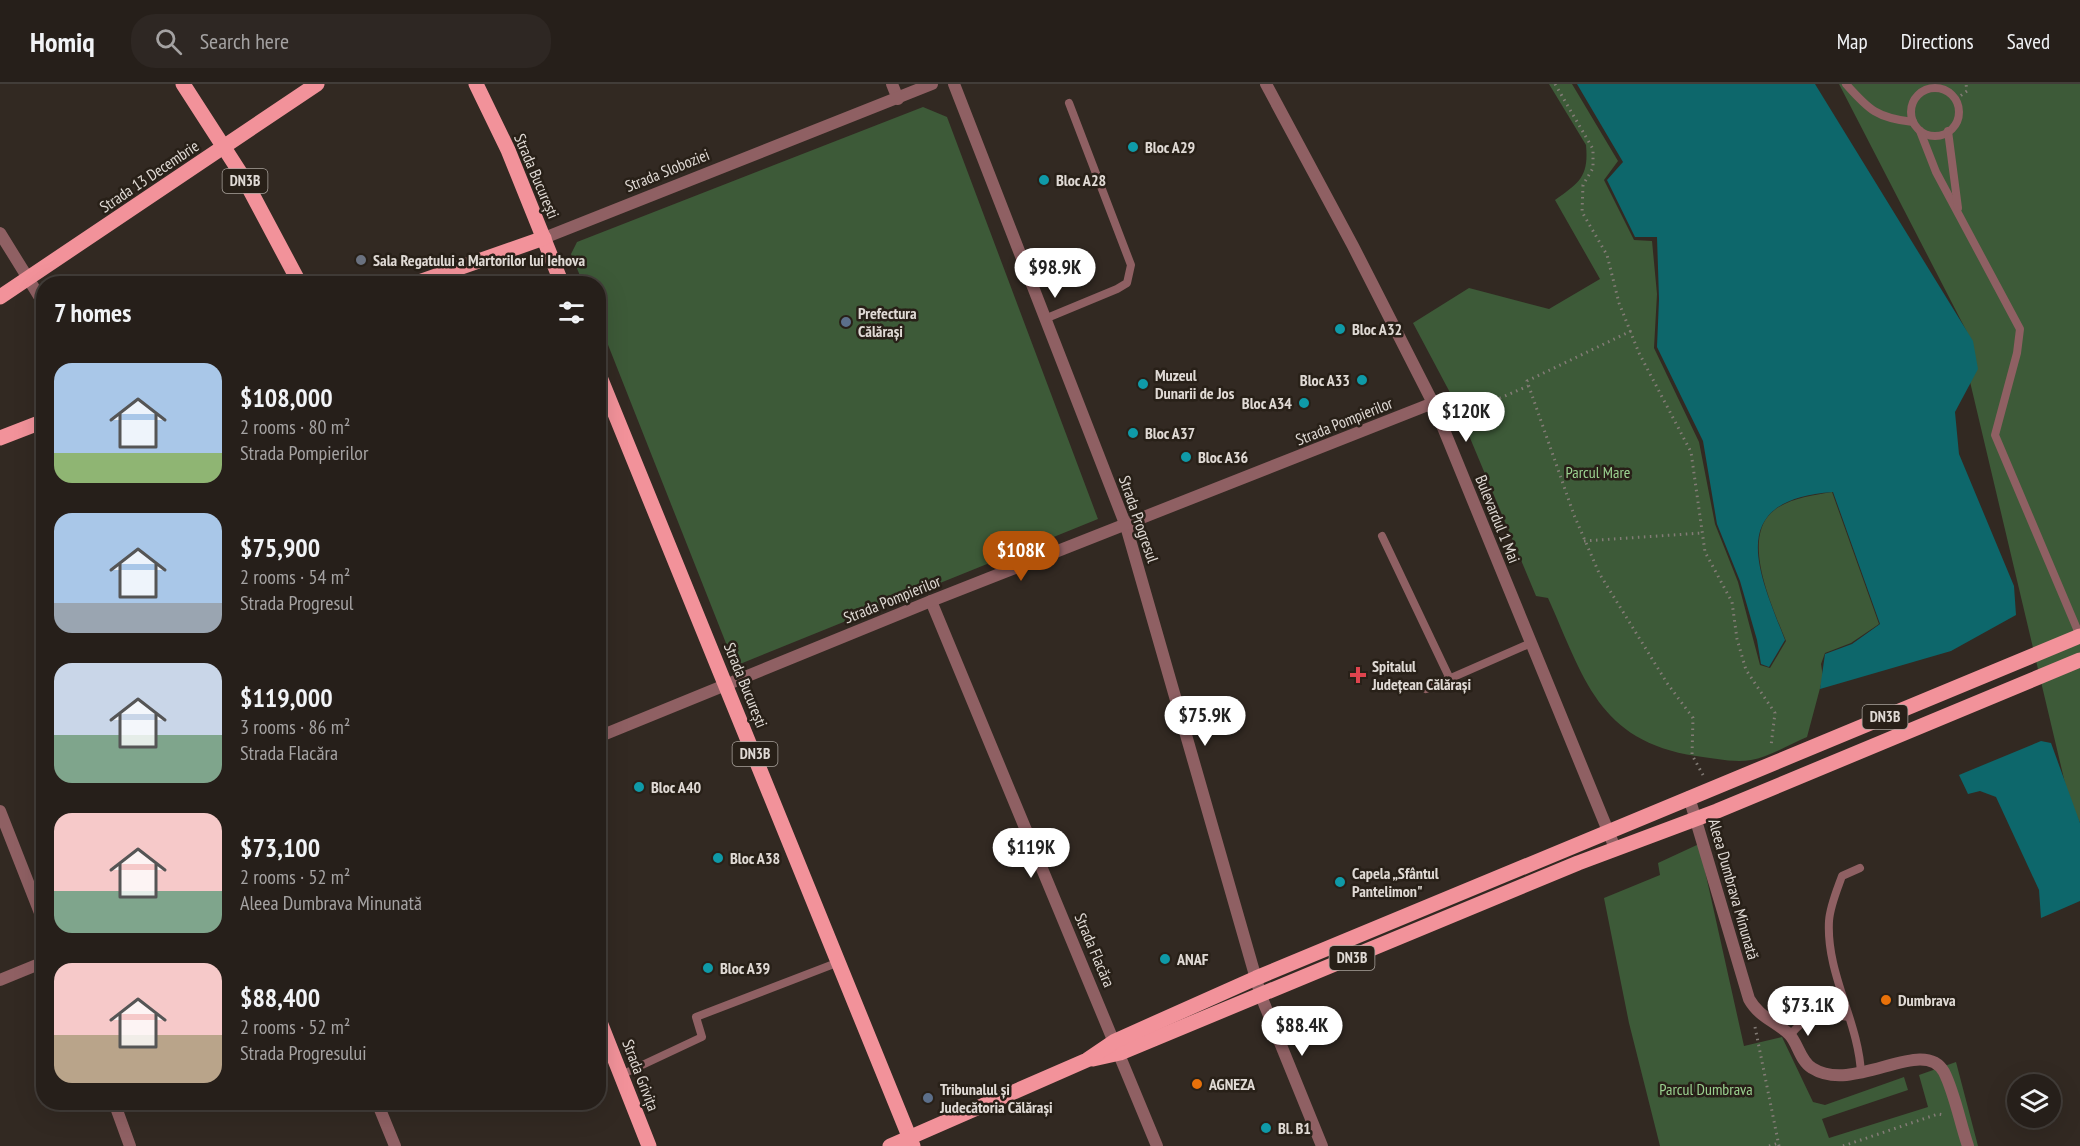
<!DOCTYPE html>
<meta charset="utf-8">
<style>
:root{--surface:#261f1a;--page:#2e2723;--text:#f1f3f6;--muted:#a4a2a2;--line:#423d39;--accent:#b45309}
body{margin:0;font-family:"PT Sans Narrow",sans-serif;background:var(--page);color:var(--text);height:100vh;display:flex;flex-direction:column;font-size:22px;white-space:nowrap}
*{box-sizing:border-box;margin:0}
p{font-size:20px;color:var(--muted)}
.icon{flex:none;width:33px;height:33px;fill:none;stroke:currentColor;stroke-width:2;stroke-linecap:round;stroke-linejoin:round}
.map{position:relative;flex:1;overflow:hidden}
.sheet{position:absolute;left:36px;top:192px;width:570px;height:834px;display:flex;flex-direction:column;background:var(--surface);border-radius:24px;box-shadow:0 6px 24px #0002,0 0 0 2px var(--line)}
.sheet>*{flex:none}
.fabs{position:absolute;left:2007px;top:990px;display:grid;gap:12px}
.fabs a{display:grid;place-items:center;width:54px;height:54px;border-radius:50%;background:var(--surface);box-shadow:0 6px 24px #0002,0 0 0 2px var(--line);font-size:30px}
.price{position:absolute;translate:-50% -51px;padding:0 14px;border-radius:21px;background:#fff;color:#222;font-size:20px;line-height:39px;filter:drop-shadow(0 2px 3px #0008)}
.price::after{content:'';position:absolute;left:50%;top:36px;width:18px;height:14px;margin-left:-9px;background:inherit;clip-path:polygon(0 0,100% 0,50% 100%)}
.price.current{background:var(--accent);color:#fff}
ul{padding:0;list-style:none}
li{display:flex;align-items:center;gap:18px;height:150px;padding:0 18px}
li span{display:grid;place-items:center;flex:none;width:168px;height:120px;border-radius:18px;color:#555}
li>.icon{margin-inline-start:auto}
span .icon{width:72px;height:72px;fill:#fffc;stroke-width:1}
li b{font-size:26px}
h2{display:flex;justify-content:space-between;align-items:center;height:72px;padding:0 18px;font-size:26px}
header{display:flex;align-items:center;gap:36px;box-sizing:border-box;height:84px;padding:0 30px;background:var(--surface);border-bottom:2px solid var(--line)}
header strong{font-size:28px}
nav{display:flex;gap:33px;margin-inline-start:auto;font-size:21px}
.search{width:420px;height:54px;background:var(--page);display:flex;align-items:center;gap:15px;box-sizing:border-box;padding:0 21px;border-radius:24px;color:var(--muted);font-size:22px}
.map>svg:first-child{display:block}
</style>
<header>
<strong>Homiq</strong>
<div class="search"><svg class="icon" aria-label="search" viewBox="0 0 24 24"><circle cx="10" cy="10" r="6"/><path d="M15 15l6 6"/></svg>Search here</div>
<nav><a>Map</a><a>Directions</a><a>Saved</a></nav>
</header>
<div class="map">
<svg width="2080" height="1062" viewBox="0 0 2080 1062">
<rect width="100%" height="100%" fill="#322922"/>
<!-- green -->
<g fill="#3d5a38">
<path d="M1549,0h23l46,77 -14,19 30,60 18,1 5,53 -3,54 45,94 16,82 23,58 22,83 10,3 16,-27c-12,-31 -45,-99 -15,-128 14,-14 43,-18 61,-21l47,132 -28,19 -26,10 -4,11 2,13 -16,60c-17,7 -38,20 -56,23 -17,3 -38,-2 -55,-4 -98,-15 -112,-78 -148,-158l-12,-2 -81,-194 -42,-79 56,-35 80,21 51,-30 -45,-79c24,-17 34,-23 31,-55z"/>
<path d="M1839,0h241v739l-11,-23 -102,-431v-37z"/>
<path d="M923,23l24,10 151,402 -363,147 -136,-344 -1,-38 -15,-1 -12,-29 6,-12z"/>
<path d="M1699,760l45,202 38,-9 31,65 12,3 79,-28 4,13 -86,29 7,19 99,-31 -9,-32 37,-13 22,84h-318l-31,-123 -25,-125 56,-23 -2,-12z"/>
</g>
<!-- water -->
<g fill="#0d676b">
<path d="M1577,0h238l158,257 5,28 -23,43 4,42 55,132 2,29 -65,36 -131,38 5,-35 27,-10 28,-20 -47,-132c-109,8 -75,79 -48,148l-16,27 -8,-3 -4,-24 -17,-59 -23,-57 -14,-83 -46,-94 2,-48 -2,-62h-22l-28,-57 16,-18z"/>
<path d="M2041,657l10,2 29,80v78l-39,17 -2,-28 -43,-93 -16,-6 -12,3 -9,-19z"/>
</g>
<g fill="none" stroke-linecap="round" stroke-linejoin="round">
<!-- path -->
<g stroke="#837c76" stroke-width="3" stroke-dasharray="1.5 4.5" stroke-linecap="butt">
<path d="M1555,0l38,65v19l-10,17 -1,27 25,43 12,48 20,50 52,99 14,100 27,50 5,37 9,31 29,43 -4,33"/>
<path d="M1956,15l11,-8 -1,-7"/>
<path d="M1631,247l-104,50 47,134 25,58 68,110 26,35 -1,37 11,20"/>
<path d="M1461,331l67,-29"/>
<path d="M1584,457l118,-8"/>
<path d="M1755,943l24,119"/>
<path d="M1769,1062l10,-3"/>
<path d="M1843,1062l95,-32 6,1"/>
</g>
<!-- lane -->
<g stroke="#8f6063" stroke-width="8">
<path d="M1846,0c23,26 31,34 67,38"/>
<circle cx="1935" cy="28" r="24"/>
<path d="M1920,47l16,41 84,157 -3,24 -22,82 85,201"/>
<path d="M1948,47l10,77"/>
<path d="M1047,234l70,-29 10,-6 4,-18 -62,-162"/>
<path d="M1382,452l68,143"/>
<path d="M1426,605l105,-46"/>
<path d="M1860,784l-18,8c-5,14 -12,30 -13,45 -3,53 30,101 32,153"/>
<path d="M1790,951c21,-24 29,-22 58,-18"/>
<path d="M621,991l81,-38 -6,-20 143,-55"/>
</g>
<!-- street -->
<g stroke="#8f6063" stroke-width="12">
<path d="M892,0l6,15"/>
<path d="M954,0l172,442 135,470 61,150"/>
<path d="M1266,0l87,162 80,157 182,445"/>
<path d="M0,149l44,71"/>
<path d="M544,154l388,-154"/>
<path d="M931,517l226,545"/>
<path d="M598,653l333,-136 502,-198"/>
<path d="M1689,713l60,202c10,18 26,22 40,35 9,9 11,27 23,34 42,27 111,-33 132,4 11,22 16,51 24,74"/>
<path d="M0,727l44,112"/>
<path d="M0,896l44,-18"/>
<path d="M114,1018l16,44"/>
<path d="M377,1018l18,44"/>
</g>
<!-- primary -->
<g stroke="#f2929a" stroke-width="15">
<path d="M183,0l60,93 57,107"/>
<path d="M476,0l32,66 54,134"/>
<path d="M413,200l131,-46"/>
<path d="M0,213l317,-213"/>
<path d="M598,288l315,774"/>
<path d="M0,354l44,-17"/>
<path d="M598,933l51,129"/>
<path d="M1093,975l27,-6 458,-190 139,-52 363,-151"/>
<path d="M890,1062l197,-86 28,-19 141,-63 824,-342"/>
</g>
</g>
<!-- markers -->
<g fill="#0f9aa8" stroke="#282018" stroke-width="2">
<circle cx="1133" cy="63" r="6"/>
<circle cx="1044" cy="96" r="6"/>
<circle cx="1340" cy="245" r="6"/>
<circle cx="1362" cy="296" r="6"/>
<circle cx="1143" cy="300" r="6"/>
<circle cx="1304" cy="319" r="6"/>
<circle cx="1133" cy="349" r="6"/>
<circle cx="1186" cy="373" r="6"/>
<circle cx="639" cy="703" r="6"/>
<circle cx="718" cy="774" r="6"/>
<circle cx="1340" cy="798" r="6"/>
<circle cx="1165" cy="875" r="6"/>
<circle cx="708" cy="884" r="6"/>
<circle cx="1266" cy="1044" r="6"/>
</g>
<circle fill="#6b7280" stroke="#282018" stroke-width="2" cx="361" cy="176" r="6"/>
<g fill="#5c6f8a" stroke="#282018" stroke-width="2">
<circle cx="846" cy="238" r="6"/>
<circle cx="928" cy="1014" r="6"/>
</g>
<path fill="#e0444e" stroke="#282018" stroke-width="2" d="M1355 582h6v6h6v6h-6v6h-6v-6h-6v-6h6z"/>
<g fill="#e8710a" stroke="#282018" stroke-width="2">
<circle cx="1886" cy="916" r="6"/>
<circle cx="1197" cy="1000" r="6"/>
</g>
<g text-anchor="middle" stroke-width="5" stroke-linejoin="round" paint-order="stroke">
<!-- shield labels -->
<g fill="#282018" stroke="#a9a29c" stroke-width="1.5">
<rect x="222.5" y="85" width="45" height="24" rx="4.5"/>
<rect x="1862.5" y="621" width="45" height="24" rx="4.5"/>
<rect x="732.5" y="658" width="45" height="24" rx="4.5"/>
<rect x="1329.5" y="862" width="45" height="24" rx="4.5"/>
</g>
<g font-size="15" font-weight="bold" fill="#e0dad5">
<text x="245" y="102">DN3B</text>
<text x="1885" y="638">DN3B</text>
<text x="755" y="675">DN3B</text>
<text x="1352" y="879">DN3B</text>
</g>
<!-- poi labels -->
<g font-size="16" font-weight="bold" fill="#e0dad5" stroke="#282018" text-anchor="start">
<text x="1145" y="69">Bloc A29</text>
<text x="1056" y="102">Bloc A28</text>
<text x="373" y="182">Sala Regatului a Martorilor lui Iehova</text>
<text x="858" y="235">Prefectura<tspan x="858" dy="18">Călărași</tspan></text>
<text x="1352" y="251">Bloc A32</text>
<text x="1155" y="297">Muzeul<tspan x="1155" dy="18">Dunarii de Jos</tspan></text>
<text x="1350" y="302" text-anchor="end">Bloc A33</text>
<text x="1292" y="325" text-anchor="end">Bloc A34</text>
<text x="1145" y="355">Bloc A37</text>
<text x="1198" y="379">Bloc A36</text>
<text x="1372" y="588">Spitalul<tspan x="1372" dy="18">Județean Călărași</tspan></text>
<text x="651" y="709">Bloc A40</text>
<text x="730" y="780">Bloc A38</text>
<text x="1352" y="795">Capela „Sfântul<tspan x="1352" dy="18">Pantelimon"</tspan></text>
<text x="1177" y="881">ANAF</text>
<text x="720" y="890">Bloc A39</text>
<text x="1898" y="922">Dumbrava</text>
<text x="1209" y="1006">AGNEZA</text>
<text x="940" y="1011">Tribunalul și<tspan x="940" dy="18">Judecătoria Călărași</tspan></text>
<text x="1278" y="1050">Bl. B1</text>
</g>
<!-- street labels -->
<g font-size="16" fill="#e0dad5" stroke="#282018">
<text transform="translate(667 86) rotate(-22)" y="6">Strada Sloboziei</text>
<text transform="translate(149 92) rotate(-34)" y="6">Strada 13 Decembrie</text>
<text transform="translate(537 92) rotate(67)" y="6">Strada București</text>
<text transform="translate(1344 337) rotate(-22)" y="6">Strada Pompierilor</text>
<text transform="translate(1139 435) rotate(71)" y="6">Strada Progresul</text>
<text transform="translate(1498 435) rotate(68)" y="6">Bulevardul 1 Mai</text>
<text transform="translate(892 515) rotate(-22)" y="6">Strada Pompierilor</text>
<text transform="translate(746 601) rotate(68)" y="6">Strada București</text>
<text transform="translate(1734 805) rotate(74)" y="6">Aleea Dumbrava Minunată</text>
<text transform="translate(1095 866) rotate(67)" y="6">Strada Flacăra</text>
<text transform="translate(641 991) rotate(69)" y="6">Strada Grivița</text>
</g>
<!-- park labels -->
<g font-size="16" fill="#9bd290" stroke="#282018">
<text x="1598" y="394">Parcul Mare</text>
<text x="1706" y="1011">Parcul Dumbrava</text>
</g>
</g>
</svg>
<div class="fabs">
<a><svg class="icon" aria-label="layers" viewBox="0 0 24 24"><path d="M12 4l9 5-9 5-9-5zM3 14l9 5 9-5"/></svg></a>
</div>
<b class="price" style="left:1055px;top:215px">$98.9K</b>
<b class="price" style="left:1466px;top:359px">$120K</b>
<b class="price current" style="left:1021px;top:498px">$108K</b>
<b class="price" style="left:1205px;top:663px">$75.9K</b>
<b class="price" style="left:1031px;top:795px">$119K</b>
<b class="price" style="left:1808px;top:953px">$73.1K</b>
<b class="price" style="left:1302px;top:973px">$88.4K</b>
<section class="sheet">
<h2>7 homes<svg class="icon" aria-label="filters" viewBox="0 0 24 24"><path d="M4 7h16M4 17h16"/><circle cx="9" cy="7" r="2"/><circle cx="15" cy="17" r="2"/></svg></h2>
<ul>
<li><span style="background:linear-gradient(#a9c7e8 75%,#8fb573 0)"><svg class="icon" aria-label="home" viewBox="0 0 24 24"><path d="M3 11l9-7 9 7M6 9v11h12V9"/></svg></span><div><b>$108,000</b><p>2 rooms · 80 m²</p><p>Strada Pompierilor</p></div></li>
<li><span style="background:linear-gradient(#a9c7e8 75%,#9aa5b1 0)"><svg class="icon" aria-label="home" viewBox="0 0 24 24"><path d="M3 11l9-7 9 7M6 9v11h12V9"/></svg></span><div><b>$75,900</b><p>2 rooms · 54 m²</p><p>Strada Progresul</p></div></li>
<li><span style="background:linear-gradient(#c9d6e8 60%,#7fa58c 0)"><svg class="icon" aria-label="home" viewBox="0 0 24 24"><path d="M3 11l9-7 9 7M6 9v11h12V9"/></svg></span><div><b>$119,000</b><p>3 rooms · 86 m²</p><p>Strada Flacăra</p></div></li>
<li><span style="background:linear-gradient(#f6c9c9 65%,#7fa58c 0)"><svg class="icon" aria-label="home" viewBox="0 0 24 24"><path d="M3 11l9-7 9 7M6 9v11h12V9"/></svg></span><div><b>$73,100</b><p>2 rooms · 52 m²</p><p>Aleea Dumbrava Minunată</p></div></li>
<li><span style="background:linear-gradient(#f6c9c9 60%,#b9a48a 0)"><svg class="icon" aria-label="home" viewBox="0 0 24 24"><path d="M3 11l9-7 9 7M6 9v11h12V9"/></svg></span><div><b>$88,400</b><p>2 rooms · 52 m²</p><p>Strada Progresului</p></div></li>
</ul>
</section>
</div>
